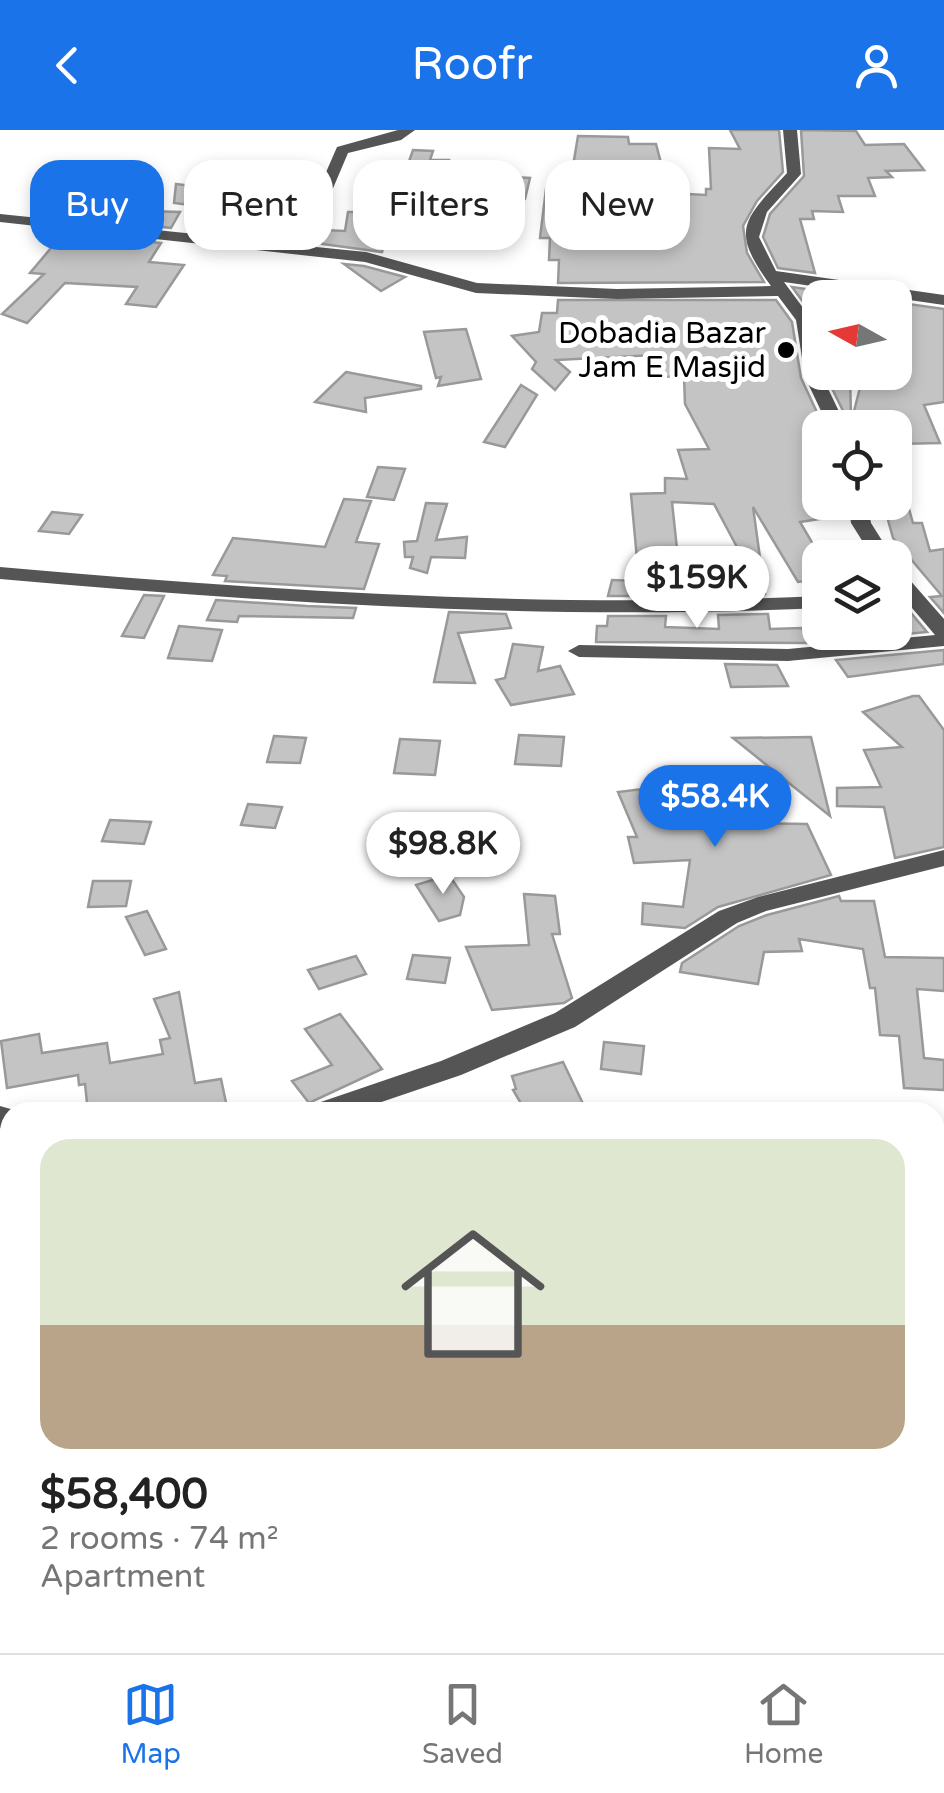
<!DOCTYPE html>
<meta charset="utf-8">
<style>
:root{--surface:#fff;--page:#f2f2f2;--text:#222;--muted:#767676;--line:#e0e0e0;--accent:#1a73e8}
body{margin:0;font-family:"Varela Round",sans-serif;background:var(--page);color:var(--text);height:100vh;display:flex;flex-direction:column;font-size:38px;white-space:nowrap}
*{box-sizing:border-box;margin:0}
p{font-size:32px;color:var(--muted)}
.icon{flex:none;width:55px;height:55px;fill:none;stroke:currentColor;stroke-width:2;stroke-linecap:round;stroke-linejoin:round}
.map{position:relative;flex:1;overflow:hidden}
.panel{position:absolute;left:0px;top:972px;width:945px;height:552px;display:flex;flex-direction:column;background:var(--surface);border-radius:30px 30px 0 0;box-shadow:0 5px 15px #0003}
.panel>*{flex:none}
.banner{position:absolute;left:30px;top:30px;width:885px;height:90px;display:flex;gap:20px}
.needle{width:65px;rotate:278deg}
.controls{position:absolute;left:802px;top:150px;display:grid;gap:20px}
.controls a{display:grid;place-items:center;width:110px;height:110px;border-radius:20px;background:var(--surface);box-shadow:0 5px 15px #0003;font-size:50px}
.price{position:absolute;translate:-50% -85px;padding:0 22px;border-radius:35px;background:#fff;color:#222;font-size:32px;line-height:65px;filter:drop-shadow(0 2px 5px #0008)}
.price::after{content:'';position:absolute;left:50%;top:60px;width:30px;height:22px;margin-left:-15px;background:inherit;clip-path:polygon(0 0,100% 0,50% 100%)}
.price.on{background:var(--accent);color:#fff}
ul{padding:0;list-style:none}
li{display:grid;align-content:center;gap:20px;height:530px;padding:0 40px}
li+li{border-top:2px solid var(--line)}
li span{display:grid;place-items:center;height:310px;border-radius:30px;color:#555}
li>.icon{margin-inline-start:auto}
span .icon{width:180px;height:180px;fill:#fffc;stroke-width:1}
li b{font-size:42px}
.pill{padding:0 35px;border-radius:30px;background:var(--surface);box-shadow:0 5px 15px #0003;font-size:35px;line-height:90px}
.pill.on{background:var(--accent);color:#fff}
header{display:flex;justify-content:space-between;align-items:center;height:130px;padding:0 40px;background:var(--accent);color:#fff;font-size:45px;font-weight:600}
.menu{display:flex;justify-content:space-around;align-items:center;height:140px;border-top:2px solid var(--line);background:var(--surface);font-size:28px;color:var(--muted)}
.menu a{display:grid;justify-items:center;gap:5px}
.menu .on{color:var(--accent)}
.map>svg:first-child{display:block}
</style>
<header><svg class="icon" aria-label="back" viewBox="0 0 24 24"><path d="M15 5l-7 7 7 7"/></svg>Roofr<svg class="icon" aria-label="person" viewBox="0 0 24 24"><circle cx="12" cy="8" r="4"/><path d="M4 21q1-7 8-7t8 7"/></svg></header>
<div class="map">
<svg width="944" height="1523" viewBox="0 0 944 1523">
<rect width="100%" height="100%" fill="#fff"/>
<!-- building -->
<g fill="#c4c4c4" stroke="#999" stroke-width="2.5" fill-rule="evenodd">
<path d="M730,0h49l4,42 -26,29 -14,25 4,27 17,29 -206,1 1,-23h-10l1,-22h-10l6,-49 23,1 9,-54 50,1 1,7h27l13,49 37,2v-6h5l-2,-41 31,1z"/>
<path d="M801,0l55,1 9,14 39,-1 20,26 -38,1 6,6 -24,1 7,18h-37l5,16 -31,-1 2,8h-14l15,54 -37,-5 -15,-31 7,-23 34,-38z"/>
<path d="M413,20l20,1 -3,9h19l-1,13 34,21 -7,38 -46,-2 1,-14h-38l-10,36 -60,-8 2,-14 21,1 3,-19h33l-2,-23 20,1z"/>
<path d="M496,46l34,2 -5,21 -34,-1z"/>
<path d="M176,54l98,12 7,-8 28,2 -50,47 -27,-3 23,-21 -81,-10z"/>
<path d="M47,79l62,4 2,-3 69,2 -9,16 -122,-13z"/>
<path d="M54,102l107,11 -12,19 35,3 -28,42 -30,-3 11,-17 -72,-4 -38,40 -25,-9 42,-40 -14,-1 26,-31z"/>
<path d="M344,134l20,2 41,11 -24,14z"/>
<path d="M792,157l28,4v56l-5,-29z"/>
<path d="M558,170h218l16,22 9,56 20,43h-3l2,98 -20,3 20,34v23l-22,3 -45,-75 12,87 -49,2 -2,-14h-48v14h-58l4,-16 27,1 -8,-87 34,-1v-15l22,1 -9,-29 31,-1 -24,-45 -1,-28 -27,1 -3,-22 -98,5 14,12 -15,18 -23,-21 4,-7 -24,-26 27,-4 3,-19h15zM672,372l42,2 24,45h-61z"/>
<path d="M901,173l43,6v93l-20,3 16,38 -45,1v-25h-43l12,-47h31v-23l11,1z"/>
<path d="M466,199l15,50 -43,7 3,-9 -5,1 -12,-46z"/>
<path d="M346,242l75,14v3l-56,9 1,14 -51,-10z"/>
<path d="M824,242h26l1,47h-4z"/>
<path d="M521,255l16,10 -32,52 -21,-5z"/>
<path d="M378,337l27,2 -11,31 -27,-3z"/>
<path d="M344,369l27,2 -15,41 23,2 -15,45 -139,-8 2,-5 -14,-1 20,-37 92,9z"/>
<path d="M883,372h24l6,21h9l8,28 14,-2v64l-14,-16 12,-1 -49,-58z"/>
<path d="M426,373l21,1 -11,36 31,-3 -2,21 -34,-1 -4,16 -17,-5 3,-11h-8l-1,-15 13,-1z"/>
<path d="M52,382l30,3 -13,19 -30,-3z"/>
<path d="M144,465l20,1 -20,42 -22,-2z"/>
<path d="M216,470l91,6 49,2 -3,10 -114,-2 -2,6 -30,-2z"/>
<path d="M901,471l26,31 -103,10 -6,-10h77v-30z"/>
<path d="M449,482l57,2 5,14 -53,5 17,50 -41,-1z"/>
<path d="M768,484l2,15 32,-1 5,15 -211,-1 1,-16h10l1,-10h58l-1,11 54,2 -1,-14z"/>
<path d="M179,496l43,4 -10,31 -44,-3z"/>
<path d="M513,514l30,3 -5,24 22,-5 14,28 -63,11 -15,-25 9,-2z"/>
<path d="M944,520v14l-96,13 -12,-17z"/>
<path d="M725,534l52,1 11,21 -57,1z"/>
<path d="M913,566h6l25,34v117l-49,11 -11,-51 -47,-1v-18l44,-1 -17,-37 38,-3 -39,-35z"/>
<path d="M519,605l45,2 -3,29 -46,-2z"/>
<path d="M274,606l32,2 -6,25 -33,-1z"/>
<path d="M811,607l19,79 -97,-78z"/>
<path d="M400,609l40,2 -5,34 -41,-2z"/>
<path d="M716,650l23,43 68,1 24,51 -113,32 -33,21 -43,-4 1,-21 40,4 7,-47 -56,3 -6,-26h9l-19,-45z"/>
<path d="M248,674l34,3 -7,21 -34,-3z"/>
<path d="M110,690l41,2 -7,22 -42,-3z"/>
<path d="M449,745l15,22 -4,18 -21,6 -23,-36z"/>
<path d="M93,751h38l-5,25 -38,1z"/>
<path d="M524,764l31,2 5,38h-8l20,64 -8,5 -72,7 -26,-63 63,-2z"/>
<path d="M839,766l2,5h33l11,56 59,1v33l-27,-2 7,69 20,2v30l-40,-2 -5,-52 -19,-1 -5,-47h-5l-7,-39 -64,-10 3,12 -38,1 -6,32 -78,-12 2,-9 57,-37 28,-11z"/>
<path d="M147,781l19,38 -21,6 -19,-38z"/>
<path d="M413,825l37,3 -5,25 -38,-4z"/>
<path d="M356,826l10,18 -47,15 -11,-19z"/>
<path d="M179,862l16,91 26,-4 7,33h-140l-3,-28 -6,1 -1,-10 -71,13 -6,-47 38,-7 3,19 65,-10 3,20 53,-9 -3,-14 10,-2 -16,-39z"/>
<path d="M340,884l42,55 -73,34 -17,-22 40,-16 -27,-36z"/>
<path d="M604,912l40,4 -3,28 -40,-5z"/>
<path d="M563,932l24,50h-61l-13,-22 3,-1 -4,-13z"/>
</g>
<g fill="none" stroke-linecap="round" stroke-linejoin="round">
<!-- minor -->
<g fill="#555" fill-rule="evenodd">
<path d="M398,0h17l-14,10 -53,13 -17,40 -35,52 70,7 111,31 140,6 154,-3c-41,-56 -29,-65 16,-113l-4,-43h14l4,44 -34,38 -8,25 17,34 168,24v10l-160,-23 28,38 8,52 27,56h-18l-24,-51 -9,-57 -18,-24 -161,3 -141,-6 -111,-31 -365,-40v-8l282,29 35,-50 20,-46z"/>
<path d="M848,372h19l4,21 22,35h-20l-22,-35z"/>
<path d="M0,437c272,24 547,42 820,29v12c-273,13 -548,-5 -820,-29z"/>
<path d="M895,439l7,2 42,48v27l-156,15 -209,-4 -11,-6 11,-6 209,4 147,-14 -40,-47z"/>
<path d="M944,720v16l-178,45 -29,12 -162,104 -114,48 -109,37h-44l4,-7 129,-44 114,-48 164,-102 39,-14z"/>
<path d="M0,976l21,6h-11v18l-10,-2z"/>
<path d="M944,1259v28l-9,2v-28z"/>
</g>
</g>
<!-- markers -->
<circle fill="#000" stroke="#fff" stroke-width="4" cx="786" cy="220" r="10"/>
<g text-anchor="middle" stroke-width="10" stroke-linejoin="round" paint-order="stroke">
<!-- far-poi labels -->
<g font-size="30" fill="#000" stroke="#fff" text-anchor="end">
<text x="766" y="213">Dobadia Bazar<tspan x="766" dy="34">Jam E Masjid</tspan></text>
</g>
</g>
</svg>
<div class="controls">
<a><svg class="needle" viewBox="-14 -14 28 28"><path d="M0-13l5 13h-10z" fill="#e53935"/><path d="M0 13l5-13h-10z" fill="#767676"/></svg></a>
<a><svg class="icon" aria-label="locate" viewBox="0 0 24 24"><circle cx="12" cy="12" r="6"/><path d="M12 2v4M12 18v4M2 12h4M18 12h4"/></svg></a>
<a><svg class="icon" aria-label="layers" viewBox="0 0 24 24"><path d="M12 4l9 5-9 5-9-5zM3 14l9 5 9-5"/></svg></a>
</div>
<b class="price" style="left:697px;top:501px">$159K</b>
<b class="price on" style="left:715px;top:720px">$58.4K</b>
<b class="price" style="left:443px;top:767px">$98.8K</b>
<div class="banner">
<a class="pill on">Buy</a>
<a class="pill">Rent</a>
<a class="pill">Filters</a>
<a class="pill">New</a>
</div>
<section class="panel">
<ul>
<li><span style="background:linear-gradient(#dfe7d0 60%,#b9a48a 0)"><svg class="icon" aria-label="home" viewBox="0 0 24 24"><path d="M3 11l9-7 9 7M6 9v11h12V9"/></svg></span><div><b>$58,400</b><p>2 rooms · 74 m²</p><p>Apartment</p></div></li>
</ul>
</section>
</div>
<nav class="menu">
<a class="on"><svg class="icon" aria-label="map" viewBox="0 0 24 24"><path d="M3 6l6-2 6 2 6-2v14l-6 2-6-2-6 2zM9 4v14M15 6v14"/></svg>Map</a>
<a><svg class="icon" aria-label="saved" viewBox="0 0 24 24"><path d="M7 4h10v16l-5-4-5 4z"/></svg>Saved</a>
<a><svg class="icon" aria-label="home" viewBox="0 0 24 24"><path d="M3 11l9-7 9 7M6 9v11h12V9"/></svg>Home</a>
</nav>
